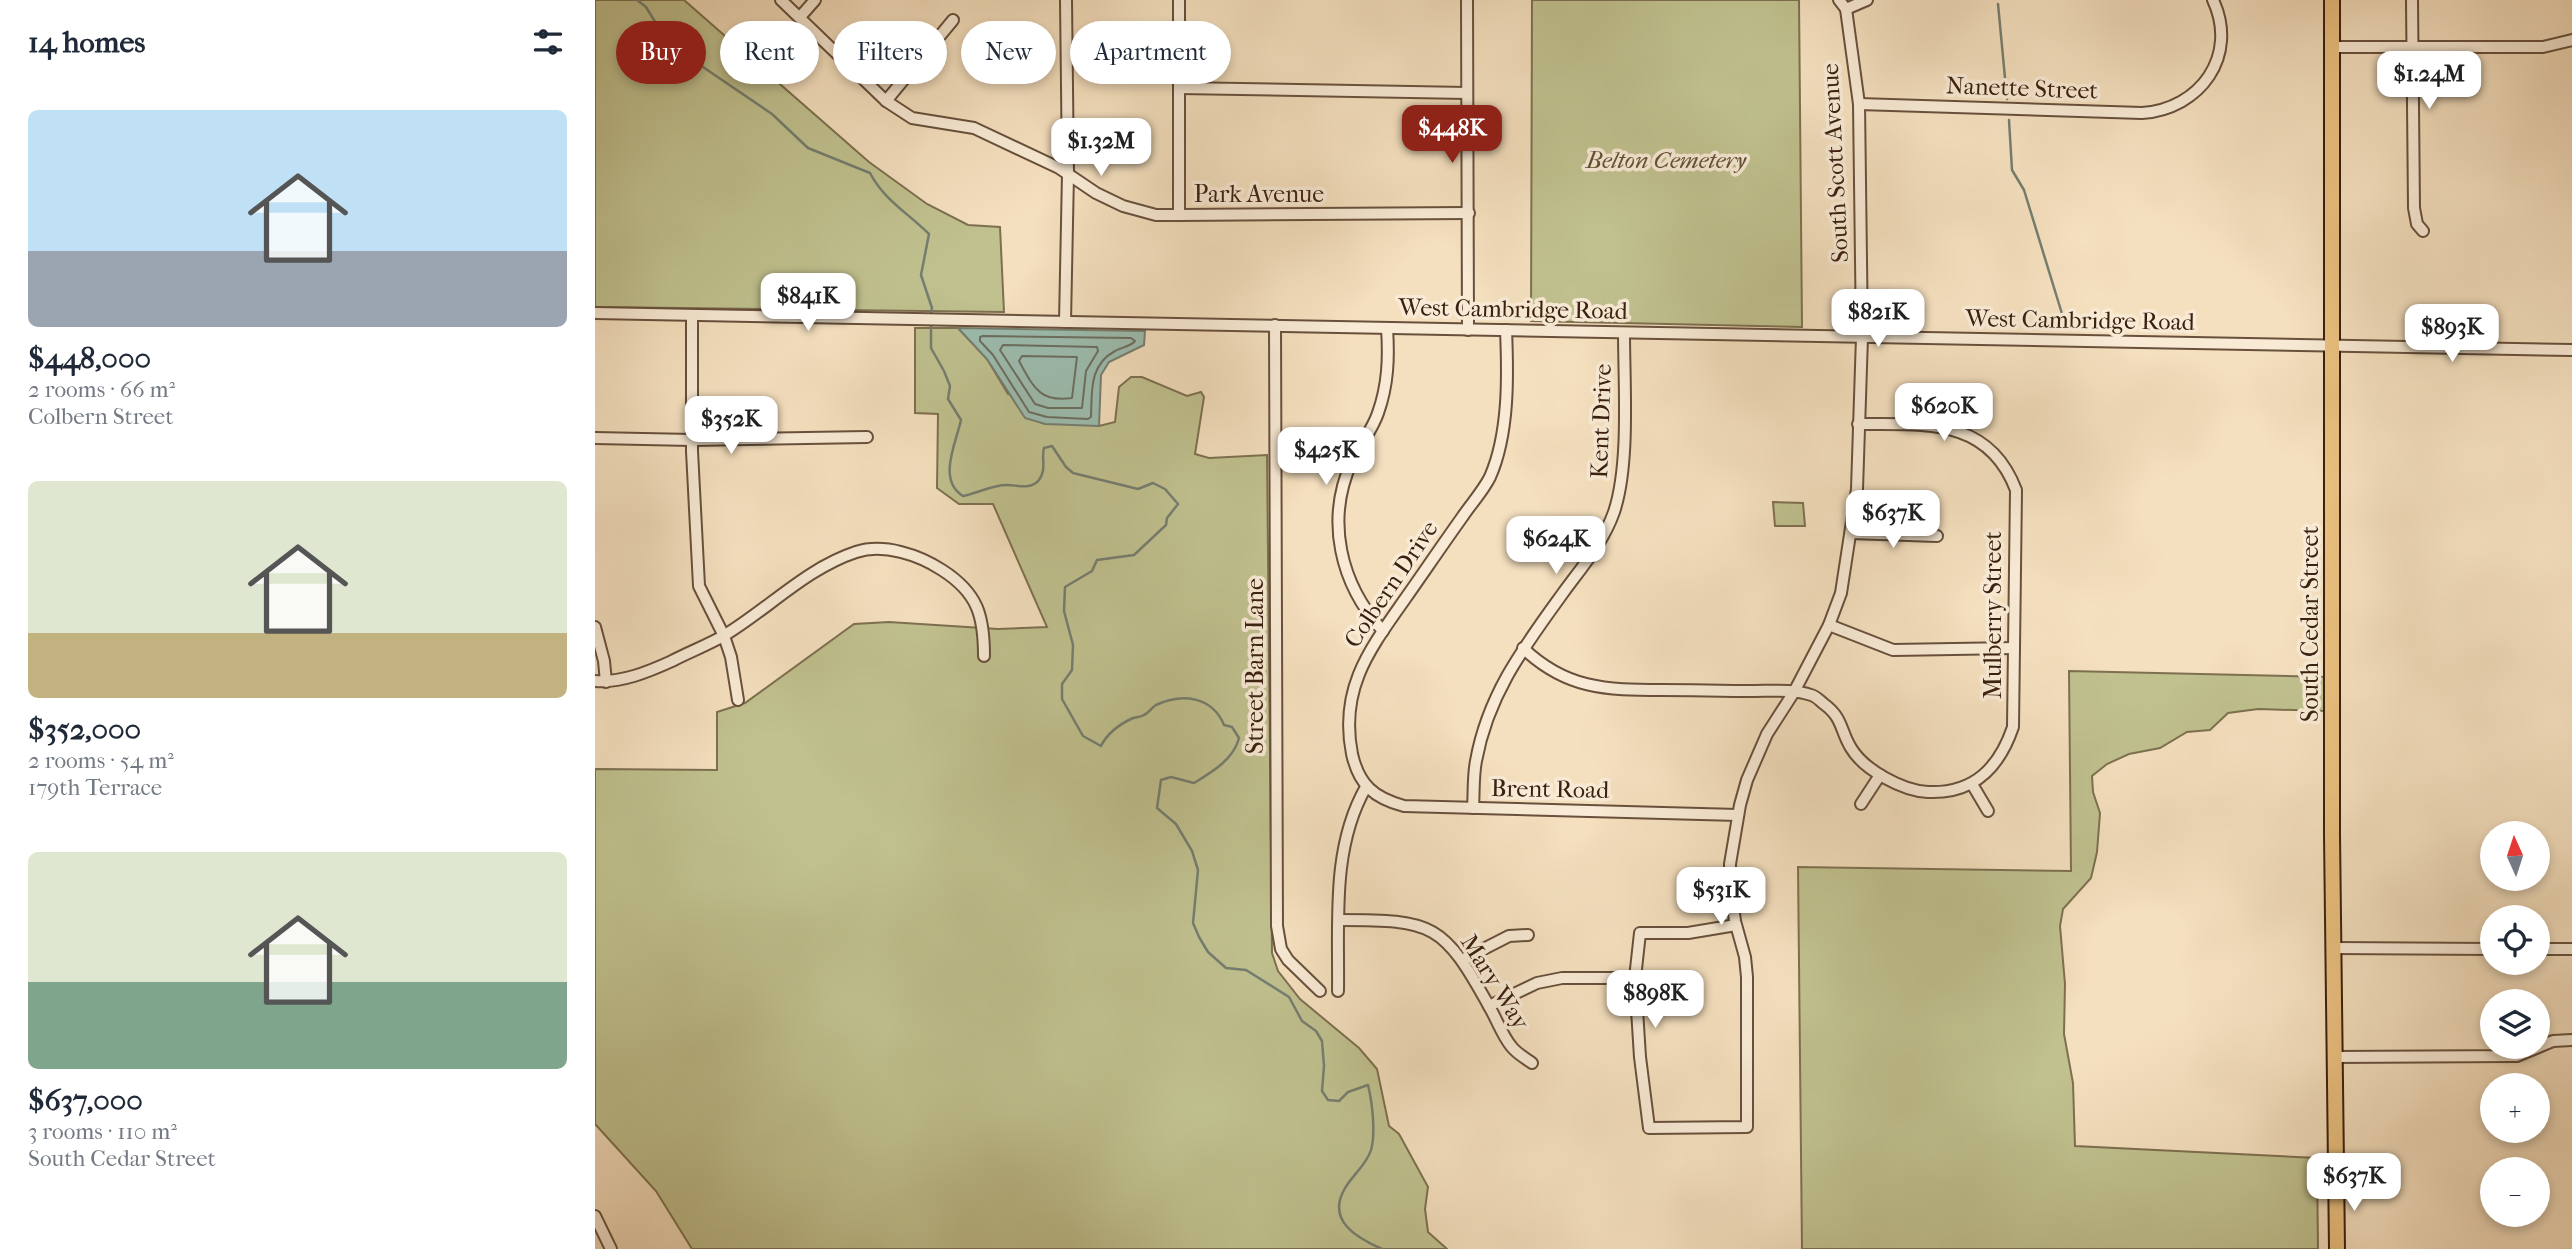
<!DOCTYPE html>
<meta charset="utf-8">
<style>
:root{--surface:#fff;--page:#f6f6f7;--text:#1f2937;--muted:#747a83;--accent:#8f2418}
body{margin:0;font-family:"IM FELL French Canon",serif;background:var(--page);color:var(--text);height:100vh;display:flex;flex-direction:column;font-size:26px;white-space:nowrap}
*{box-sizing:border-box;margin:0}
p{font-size:23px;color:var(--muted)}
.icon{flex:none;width:38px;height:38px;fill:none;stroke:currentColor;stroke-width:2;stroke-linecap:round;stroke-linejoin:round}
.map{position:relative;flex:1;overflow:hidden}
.side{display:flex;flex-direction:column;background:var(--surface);width:595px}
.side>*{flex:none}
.top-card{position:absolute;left:21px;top:21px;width:665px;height:63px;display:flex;gap:14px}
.needle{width:46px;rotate:357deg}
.controls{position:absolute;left:1885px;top:821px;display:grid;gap:14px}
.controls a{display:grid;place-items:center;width:70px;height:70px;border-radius:50%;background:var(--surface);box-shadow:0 4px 10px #0003;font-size:35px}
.price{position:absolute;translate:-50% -60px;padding:0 16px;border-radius:14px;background:#fff;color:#222;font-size:23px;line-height:46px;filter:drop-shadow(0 2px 4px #0008)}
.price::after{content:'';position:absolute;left:50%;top:42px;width:21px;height:16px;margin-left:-10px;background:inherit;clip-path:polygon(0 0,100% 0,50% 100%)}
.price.on{background:var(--accent);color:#fff}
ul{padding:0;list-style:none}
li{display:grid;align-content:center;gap:14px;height:371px;padding:0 28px}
li span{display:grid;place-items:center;height:217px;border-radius:10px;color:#555}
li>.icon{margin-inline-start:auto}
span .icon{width:126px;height:126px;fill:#fffc;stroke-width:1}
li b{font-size:30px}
h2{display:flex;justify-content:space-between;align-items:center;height:84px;padding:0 28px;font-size:30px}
.chip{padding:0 24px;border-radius:32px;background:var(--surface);box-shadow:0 4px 10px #0003;font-size:24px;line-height:63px}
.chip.on{background:var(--accent);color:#fff}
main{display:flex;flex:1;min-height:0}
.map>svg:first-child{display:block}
</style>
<main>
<section class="side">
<h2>14 homes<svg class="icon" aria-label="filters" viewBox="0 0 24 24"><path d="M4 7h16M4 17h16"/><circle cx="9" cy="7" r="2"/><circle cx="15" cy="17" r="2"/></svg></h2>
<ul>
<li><span style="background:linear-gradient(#bfe0f5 65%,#9aa5b1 0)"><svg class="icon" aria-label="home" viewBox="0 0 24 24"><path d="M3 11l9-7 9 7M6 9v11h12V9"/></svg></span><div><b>$448,000</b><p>2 rooms · 66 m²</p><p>Colbern Street</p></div></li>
<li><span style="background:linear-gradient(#dfe7d0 70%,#c2b280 0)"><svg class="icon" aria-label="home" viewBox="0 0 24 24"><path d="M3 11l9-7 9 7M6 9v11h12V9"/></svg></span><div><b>$352,000</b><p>2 rooms · 54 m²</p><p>179th Terrace</p></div></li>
<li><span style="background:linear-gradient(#dfe7d0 60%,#7fa58c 0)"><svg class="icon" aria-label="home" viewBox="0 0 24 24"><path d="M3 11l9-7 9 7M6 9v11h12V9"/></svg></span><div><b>$637,000</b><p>3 rooms · 110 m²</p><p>South Cedar Street</p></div></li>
</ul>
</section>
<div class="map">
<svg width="1977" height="1249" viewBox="0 0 1977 1249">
<rect width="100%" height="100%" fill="#f4dfbe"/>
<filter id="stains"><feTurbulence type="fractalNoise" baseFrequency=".00286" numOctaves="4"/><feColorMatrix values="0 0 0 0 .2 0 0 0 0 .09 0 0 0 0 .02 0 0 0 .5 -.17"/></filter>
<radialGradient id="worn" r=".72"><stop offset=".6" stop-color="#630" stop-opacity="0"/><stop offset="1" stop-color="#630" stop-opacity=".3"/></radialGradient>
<!-- green -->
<g fill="#c0c18f" stroke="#7d7050" stroke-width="2">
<path d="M0,0h89l185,162 58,42 41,21 32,2 4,85 -409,-5z"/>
<path d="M937,0h267l3,327 -271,-6z"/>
<path d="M320,328h43l29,31 21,35 91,32 16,-4 4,-35 12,-10h11l45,19 14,-4 3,5 -9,57 14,4 58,-3 5,498 6,18 22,28 59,49 18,21 12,57 10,8 29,53 -3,22 3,23 19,17h-755l-36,-58 -61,-67v-355l122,1v-58l28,-9 109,-79 35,-2 109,7 49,-2 -54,-123h-34l-22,-16 1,-74 -23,-1z"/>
<path d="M1178,502l30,1 2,23h-30z"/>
<path d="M1474,671l258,6 -3,34 -66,-2 -30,4 -18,17 -23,2 -27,16 -31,6 -22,10 -15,12 1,16 7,21 -3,39 -6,26 -28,31 -3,17 5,58 -1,50 9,49 2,63 242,12 1,91h-516l-4,-382 273,4z"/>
</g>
<!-- water -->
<path fill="#9cbdb0" stroke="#757e70" stroke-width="2" d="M363,328l187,3 -1,14 -35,17 -8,13 -2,51 -54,-2 -20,-6 -38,-59z"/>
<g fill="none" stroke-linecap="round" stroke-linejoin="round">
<!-- shore -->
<g stroke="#6b6e60" stroke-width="2">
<path d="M388,336l148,2 4,3c-5,6 -13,6 -20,10 -26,14 -23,40 -24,66l-3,2 -41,-2 -18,-5 -36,-57 -13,-14v-4z"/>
<path d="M408,345l94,2 1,4 -12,20 -4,37h-34l-13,-4 -35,-54z"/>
<path d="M427,356l55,1 -5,41c-33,5 -39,-12 -53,-37z"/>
</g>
<!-- stream -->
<g stroke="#757e70" stroke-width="2.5">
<path d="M42,0l9,7 11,18 23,15 20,25 72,49 36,34 62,25c14,27 38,40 59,61l-8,41 11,33 -1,7"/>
<path d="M1403,4l9,95"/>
<path d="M1414,120l3,50 12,20 39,127"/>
<path d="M336,322v26l13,23 6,15 -2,13 13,21c-5,23 -24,60 2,76 16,-3 28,-11 44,-11 11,0 24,5 32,-5 8,-11 2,-22 5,-32l8,-2 14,21 7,6 65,16 15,-6 12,6 13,15 -11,14 -1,7 -32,30 -37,5 -5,11 -27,16 -1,24 9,34 -1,25 -10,14v15l21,37 18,10c6,-12 19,-22 32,-28 4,-1 8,-1 11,-3 5,-2 7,-7 12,-10 26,-12 56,-9 68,20l8,2 7,11c-5,21 -27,34 -45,45l-23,-6 -10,3 -4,28 19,16 16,27 6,19 -5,53 6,14 9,15 18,16 20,2 43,27 13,24 14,10 6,10 2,25 -2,25 6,9 11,1 9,-9 20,-7c4,16 8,48 3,65 -5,16 -20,26 -27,40 -17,31 13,48 38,59"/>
</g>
<!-- minor casing -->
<g stroke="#68503c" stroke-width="14">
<g id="minor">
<path d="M186,0l105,101 26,17 62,10 85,40 37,25 27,13 33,9h23l290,-2"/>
<path d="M584,0v215"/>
<path d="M872,0l1,330"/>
<path d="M1817,0l2,208 3,16 6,7"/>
<path d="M1251,9l21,-9"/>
<path d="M205,17l15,-17"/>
<path d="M1737,47h211l29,-7"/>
<path d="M584,88l288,5"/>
<path d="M291,101l67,-81"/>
<path d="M1264,104l283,9c58,-4 97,-57 71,-113"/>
<path d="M0,313l1977,37"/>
<path d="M97,315v136l7,135 25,50 7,21 7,43"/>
<path d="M470,322l3,-148 -2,-174"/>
<path d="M680,325l2,601 4,23 7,11 32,31"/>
<path d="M911,330c2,46 3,104 -16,147 -7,14 -19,27 -27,39 -20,28 -39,56 -58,83 -35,50 -66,89 -53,155 7,31 22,44 52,52l334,9"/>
<path d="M0,438l97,2 175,-3"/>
<path d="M1256,533l86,3"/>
<path d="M1234,625l64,25 121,-2"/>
<path d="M0,627l9,34 2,21"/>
<path d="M788,631c-43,-47 -58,-111 -31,-170 8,-17 20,-30 26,-48 10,-28 11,-55 9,-85"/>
<path d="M928,648c43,41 83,42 139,42 30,0 60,1 91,1 18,0 41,-2 58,4 5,1 9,6 13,9 19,14 16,26 27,44 13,22 52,43 77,44 46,2 71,-24 85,-65l3,-237c-28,-74 -93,-65 -158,-66"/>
<path d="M0,681c26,2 53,-9 77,-20 17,-9 36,-16 53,-26 43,-26 82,-67 131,-83 28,-9 63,3 86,18 36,23 42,46 42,86"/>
<path d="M1377,784l16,27"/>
<path d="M1266,804l19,-29"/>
<path d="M878,808c1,-15 0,-32 3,-47 12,-67 48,-114 87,-168 19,-26 40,-50 51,-81 16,-48 10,-127 10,-179"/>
<path d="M744,920c95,0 104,3 151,88 7,12 12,27 21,38 5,7 14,12 21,17"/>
<path d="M1141,925l-48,8h-48l-5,45 5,79 9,71 98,-1v-150l-2,-20 -10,-36 -5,-38v-19l10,-59 7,-25 20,-46 27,-42 35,-67 12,-32 16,-104 5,-152 -3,-233 -13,-95 -7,-9"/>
<path d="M1739,948l158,1"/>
<path d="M1942,949h35"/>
<path d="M867,960l47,-24 19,-1"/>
<path d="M743,991c1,-69 -7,-143 28,-204"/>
<path d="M894,1006l48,-23 25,-5h73"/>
<path d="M1740,1057l182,-1 36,-15 19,-1"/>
<path d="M0,1216l16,33"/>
</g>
</g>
<!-- major casing -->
<g stroke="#3a2010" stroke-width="18">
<path id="major" d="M1737,0v835l5,414"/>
</g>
<!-- minor -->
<use href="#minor" stroke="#f8ead5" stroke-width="10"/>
<!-- major -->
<use href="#major" stroke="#eac07f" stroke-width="14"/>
</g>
<g text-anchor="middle" stroke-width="7" stroke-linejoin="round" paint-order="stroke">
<!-- street labels -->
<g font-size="24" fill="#3a2010" stroke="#f8ead5">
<text transform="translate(1427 88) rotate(2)" y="8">Nanette Street</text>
<text transform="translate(1240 163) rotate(-93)" y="8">South Scott Avenue</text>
<text x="664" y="202">Park Avenue</text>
<text transform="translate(918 309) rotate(1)" y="8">West Cambridge Road</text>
<text transform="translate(1485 320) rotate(1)" y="8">West Cambridge Road</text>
<text transform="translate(1006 421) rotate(-88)" y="8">Kent Drive</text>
<text transform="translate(796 584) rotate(-56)" y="8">Colbern Drive</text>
<text transform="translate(1398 615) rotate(-90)" y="8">Mulberry Street</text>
<text transform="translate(1715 624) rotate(-90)" y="8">South Cedar Street</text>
<text transform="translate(660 666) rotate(-90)" y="8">Street Barn Lane</text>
<text transform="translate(955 789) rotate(1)" y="8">Brent Road</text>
<text transform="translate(900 982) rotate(58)" y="8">Mary Way</text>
</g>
<!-- park labels -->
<g font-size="24" font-style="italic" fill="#625036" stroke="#f8ead5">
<text x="1071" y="168">Belton Cemetery</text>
</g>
</g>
<rect width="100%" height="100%" filter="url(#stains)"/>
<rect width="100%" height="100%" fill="url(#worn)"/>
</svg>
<div class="controls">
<a><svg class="needle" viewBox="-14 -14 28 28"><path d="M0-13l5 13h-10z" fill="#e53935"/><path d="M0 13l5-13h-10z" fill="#747a83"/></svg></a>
<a><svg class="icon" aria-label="locate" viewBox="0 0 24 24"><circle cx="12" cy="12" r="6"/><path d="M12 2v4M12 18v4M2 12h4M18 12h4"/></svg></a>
<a><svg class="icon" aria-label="layers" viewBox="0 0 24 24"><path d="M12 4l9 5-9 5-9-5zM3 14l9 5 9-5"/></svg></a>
<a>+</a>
<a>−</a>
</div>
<b class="price" style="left:1834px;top:111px">$1.24M</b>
<b class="price on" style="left:857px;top:165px">$448K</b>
<b class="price" style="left:506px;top:178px">$1.32M</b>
<b class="price" style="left:213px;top:333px">$841K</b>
<b class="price" style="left:1283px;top:349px">$821K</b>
<b class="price" style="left:1857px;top:364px">$893K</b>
<b class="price" style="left:1349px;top:443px">$620K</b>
<b class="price" style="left:136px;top:456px">$352K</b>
<b class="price" style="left:731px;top:487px">$425K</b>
<b class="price" style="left:1298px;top:550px">$637K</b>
<b class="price" style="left:961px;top:576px">$624K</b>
<b class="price" style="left:1126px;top:927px">$531K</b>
<b class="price" style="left:1060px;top:1030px">$898K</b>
<b class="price" style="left:1759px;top:1213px">$637K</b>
<div class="top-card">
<a class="chip on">Buy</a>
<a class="chip">Rent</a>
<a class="chip">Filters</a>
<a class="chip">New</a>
<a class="chip">Apartment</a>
</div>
</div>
</main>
